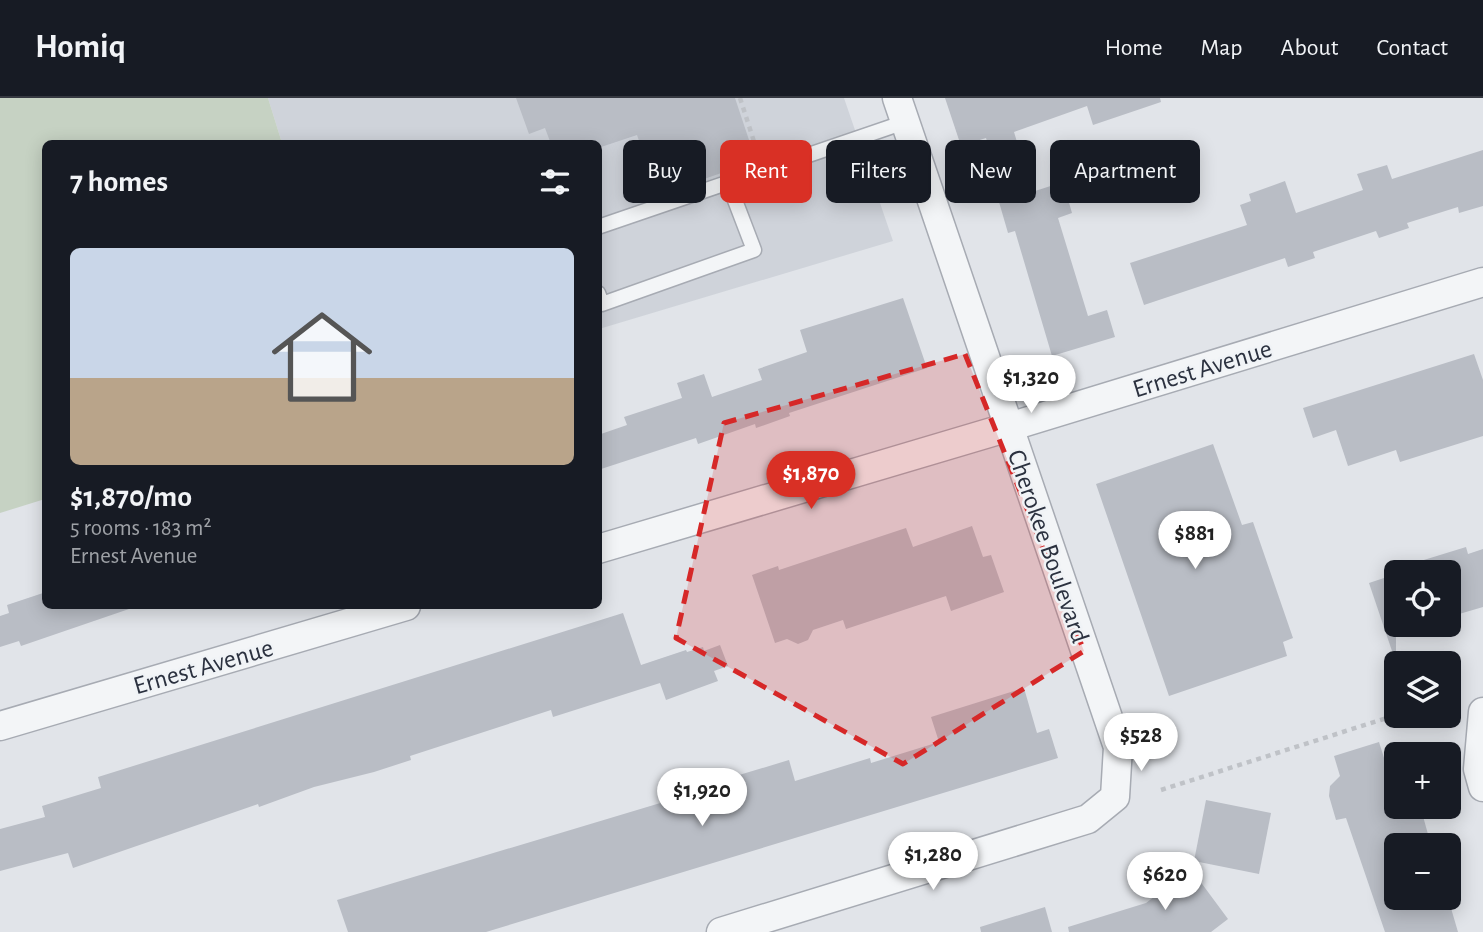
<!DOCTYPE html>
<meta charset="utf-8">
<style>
:root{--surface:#171b24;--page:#242831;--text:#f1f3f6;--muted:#9ea1a6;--line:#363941;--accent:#d93025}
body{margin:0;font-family:"Alegreya Sans",sans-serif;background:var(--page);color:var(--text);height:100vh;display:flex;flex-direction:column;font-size:26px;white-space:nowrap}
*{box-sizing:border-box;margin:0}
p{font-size:23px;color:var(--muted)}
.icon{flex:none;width:38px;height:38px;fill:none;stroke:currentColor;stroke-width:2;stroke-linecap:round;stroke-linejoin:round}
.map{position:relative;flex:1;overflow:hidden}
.panel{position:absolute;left:42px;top:42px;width:560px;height:469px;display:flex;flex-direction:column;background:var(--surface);border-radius:10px;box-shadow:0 4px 18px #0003}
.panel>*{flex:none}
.guide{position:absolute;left:623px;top:42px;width:665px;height:63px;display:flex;gap:14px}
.tools{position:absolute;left:1384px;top:462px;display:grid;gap:14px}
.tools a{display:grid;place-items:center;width:77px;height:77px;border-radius:10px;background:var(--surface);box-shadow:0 4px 18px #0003;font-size:35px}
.price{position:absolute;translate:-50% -60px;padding:0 16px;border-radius:24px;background:#fff;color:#222;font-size:23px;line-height:46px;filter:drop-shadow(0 2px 4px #0008)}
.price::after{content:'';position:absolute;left:50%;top:42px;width:21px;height:16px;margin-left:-10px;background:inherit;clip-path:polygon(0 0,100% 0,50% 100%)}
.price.selected{background:var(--accent);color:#fff}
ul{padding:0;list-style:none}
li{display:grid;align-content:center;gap:14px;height:371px;padding:0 28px}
li span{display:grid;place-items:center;height:217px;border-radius:10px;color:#555}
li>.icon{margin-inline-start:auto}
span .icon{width:126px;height:126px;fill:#fffc;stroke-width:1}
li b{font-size:30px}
h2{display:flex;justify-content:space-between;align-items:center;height:84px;padding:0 28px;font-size:30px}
.chip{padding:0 24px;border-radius:10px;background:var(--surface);box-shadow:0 4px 18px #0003;font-size:24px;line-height:63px}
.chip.selected{background:var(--accent);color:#fff}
header{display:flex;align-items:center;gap:42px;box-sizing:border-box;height:98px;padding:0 35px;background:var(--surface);border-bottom:2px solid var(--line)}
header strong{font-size:33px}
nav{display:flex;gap:38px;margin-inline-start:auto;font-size:24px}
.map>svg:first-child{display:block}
</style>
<header>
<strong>Homiq</strong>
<nav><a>Home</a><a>Map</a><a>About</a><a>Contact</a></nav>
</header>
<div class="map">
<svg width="1483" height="834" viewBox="0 0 1483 834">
<rect width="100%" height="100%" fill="#e1e4e9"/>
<!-- built -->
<path fill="#cfd3da" d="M268,0h576l49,143 -294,88 -1,-185 -316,-1z"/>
<!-- green -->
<path fill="#c6d2c3" d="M0,0h268l14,45 -236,1 -1,355 -45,14z"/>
<!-- building -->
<g fill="#b9bdc5">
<path d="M516,0h219l16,48 -3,2 5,14 -95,33 -21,-60 -39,13v-4h-47l-6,-16 -16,6z"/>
<path d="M945,0h215l1,4 -68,23 -6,-19 -73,26 18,60 31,-10 9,31 -14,5 30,98 19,-6 8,27 -63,19 -37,-125 -7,2 -9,-31 6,-1 -19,-63 -25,8z"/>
<path d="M1483,52v56l-24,7 -1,-6 -51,16 2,5 -30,10 -3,-7 -63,21 2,6 -27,9 -3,-9 -141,47 -14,-42 117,-38 -7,-20 11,-4 -2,-7 36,-13 11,32 67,-23 -6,-16 30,-9 5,14z"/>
<path d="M903,200l24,70 -138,45 1,3 -34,12 -1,-4 -57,20 -2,-6 -98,32v-35l29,-10 -3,-8 58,-19 -5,-15 27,-9 8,23 50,-17 -4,-11 49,-17 -7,-22z"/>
<path d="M1474,256l9,26v56l-83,26 -4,-12 -48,16 -12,-36 -23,8 -10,-30z"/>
<path d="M1213,346l29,81 11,-3 40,116 -10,4 4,14 -118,40 -73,-212z"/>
<path d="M972,428l11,31 8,-2 13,37 -53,19 -5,-15 -100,33 -3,-9 -30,10 -5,10 -10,4 -11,-5 -12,4 -23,-68 26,-9 1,4 127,-42 7,19z"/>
<path d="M1466,449l2,7 15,-5v58l-34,10v-45h-47l-1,-5z"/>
<path d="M1396,476v80h-3l-24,-71z"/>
<path d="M46,494v14h82l1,3 -108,37 -2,-5 -19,6v-31l9,-3 -2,-8z"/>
<path d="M623,515l18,52 45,-15 1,2 16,-5 1,4 16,-6 8,21 -14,5 4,10 -52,19 -6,-17 -107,34 -2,-7 -141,46 1,4 -37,12 -60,15 -55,20 -1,-3 -185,64 -5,-15 -68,18v-42l45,-12 -3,-11 59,-18 -3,-11z"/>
<path d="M1024,590l13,45 12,-4 9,29 -572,174h-138l-11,-32 360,-108 -1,-4 93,-28 6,21 75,-23 1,5 68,-21 -8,-25z"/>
<path d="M1379,644l11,35 6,-2v42l25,-8 10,36h-35v53h52l10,34h-73l-39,-114 -10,2 -7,-24 1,-10 10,-10 -6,-20z"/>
<path d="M1206,702l65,13 -12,61 -65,-13z"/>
<path d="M1191,771l37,50 -17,13h-142l-1,-5 78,-24z"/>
<path d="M1045,809l7,25h-71l-1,-5z"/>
</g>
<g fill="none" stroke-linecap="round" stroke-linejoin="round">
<!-- service casing -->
<g stroke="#a7abb3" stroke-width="17">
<g id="service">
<path d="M598,129l307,-105"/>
<path d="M598,195l4,11 152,-54 -26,-68"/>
</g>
</g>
<!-- minor casing -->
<g stroke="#a7abb3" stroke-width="31">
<g id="minor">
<path d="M598,451l411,-122 474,-145"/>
<path d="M1483,614l-5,57 5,18"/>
<path d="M0,628l406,-120"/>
<path d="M721,834l367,-113 27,-22 3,-50 -221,-649"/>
</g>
</g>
<!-- path -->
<g stroke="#bfc2c7" stroke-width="4.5" stroke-dasharray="5 5" stroke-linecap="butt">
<path d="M740,0l18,56"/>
<path d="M647,73l6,19"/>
<path d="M1161,692l235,-75"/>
</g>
<!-- service -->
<use href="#service" stroke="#f3f5f7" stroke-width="14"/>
<!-- minor -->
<use href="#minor" stroke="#f3f5f7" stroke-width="28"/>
</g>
<!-- marked area -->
<path fill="#d62828" fill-opacity="0.2" stroke="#d62828" stroke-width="5" stroke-dasharray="14 9" stroke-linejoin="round" d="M965,256l119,297 -181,113 -227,-126 48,-215z"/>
<g text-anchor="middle" stroke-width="5" stroke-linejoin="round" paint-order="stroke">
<!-- street labels -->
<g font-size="26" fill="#2b313f" stroke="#f0f3f6">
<text transform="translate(1202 270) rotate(-17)" y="9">Ernest Avenue</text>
<text transform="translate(1049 448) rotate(71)" y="9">Cherokee Boulevard</text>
<text transform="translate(203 568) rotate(-16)" y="9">Ernest Avenue</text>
</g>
</g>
</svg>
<div class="tools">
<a><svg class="icon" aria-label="locate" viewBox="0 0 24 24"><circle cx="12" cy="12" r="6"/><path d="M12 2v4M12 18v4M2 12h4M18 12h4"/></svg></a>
<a><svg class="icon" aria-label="layers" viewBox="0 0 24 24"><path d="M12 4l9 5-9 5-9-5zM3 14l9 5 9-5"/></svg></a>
<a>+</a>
<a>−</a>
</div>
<b class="price" style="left:1031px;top:317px">$1,320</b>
<b class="price selected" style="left:811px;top:413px">$1,870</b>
<b class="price" style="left:1195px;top:473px">$881</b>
<b class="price" style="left:1141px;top:675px">$528</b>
<b class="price" style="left:702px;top:730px">$1,920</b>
<b class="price" style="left:933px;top:794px">$1,280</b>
<b class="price" style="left:1165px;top:814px">$620</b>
<div class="guide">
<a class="chip">Buy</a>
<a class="chip selected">Rent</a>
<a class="chip">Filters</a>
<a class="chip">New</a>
<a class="chip">Apartment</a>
</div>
<section class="panel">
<h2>7 homes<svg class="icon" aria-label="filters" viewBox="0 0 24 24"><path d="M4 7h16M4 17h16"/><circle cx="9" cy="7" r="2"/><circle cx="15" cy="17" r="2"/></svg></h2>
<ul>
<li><span style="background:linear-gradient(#c9d6e8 60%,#b9a48a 0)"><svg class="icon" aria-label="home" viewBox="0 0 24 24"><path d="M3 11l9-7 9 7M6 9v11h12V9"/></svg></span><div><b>$1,870/mo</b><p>5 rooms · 183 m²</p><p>Ernest Avenue</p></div></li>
</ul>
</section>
</div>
